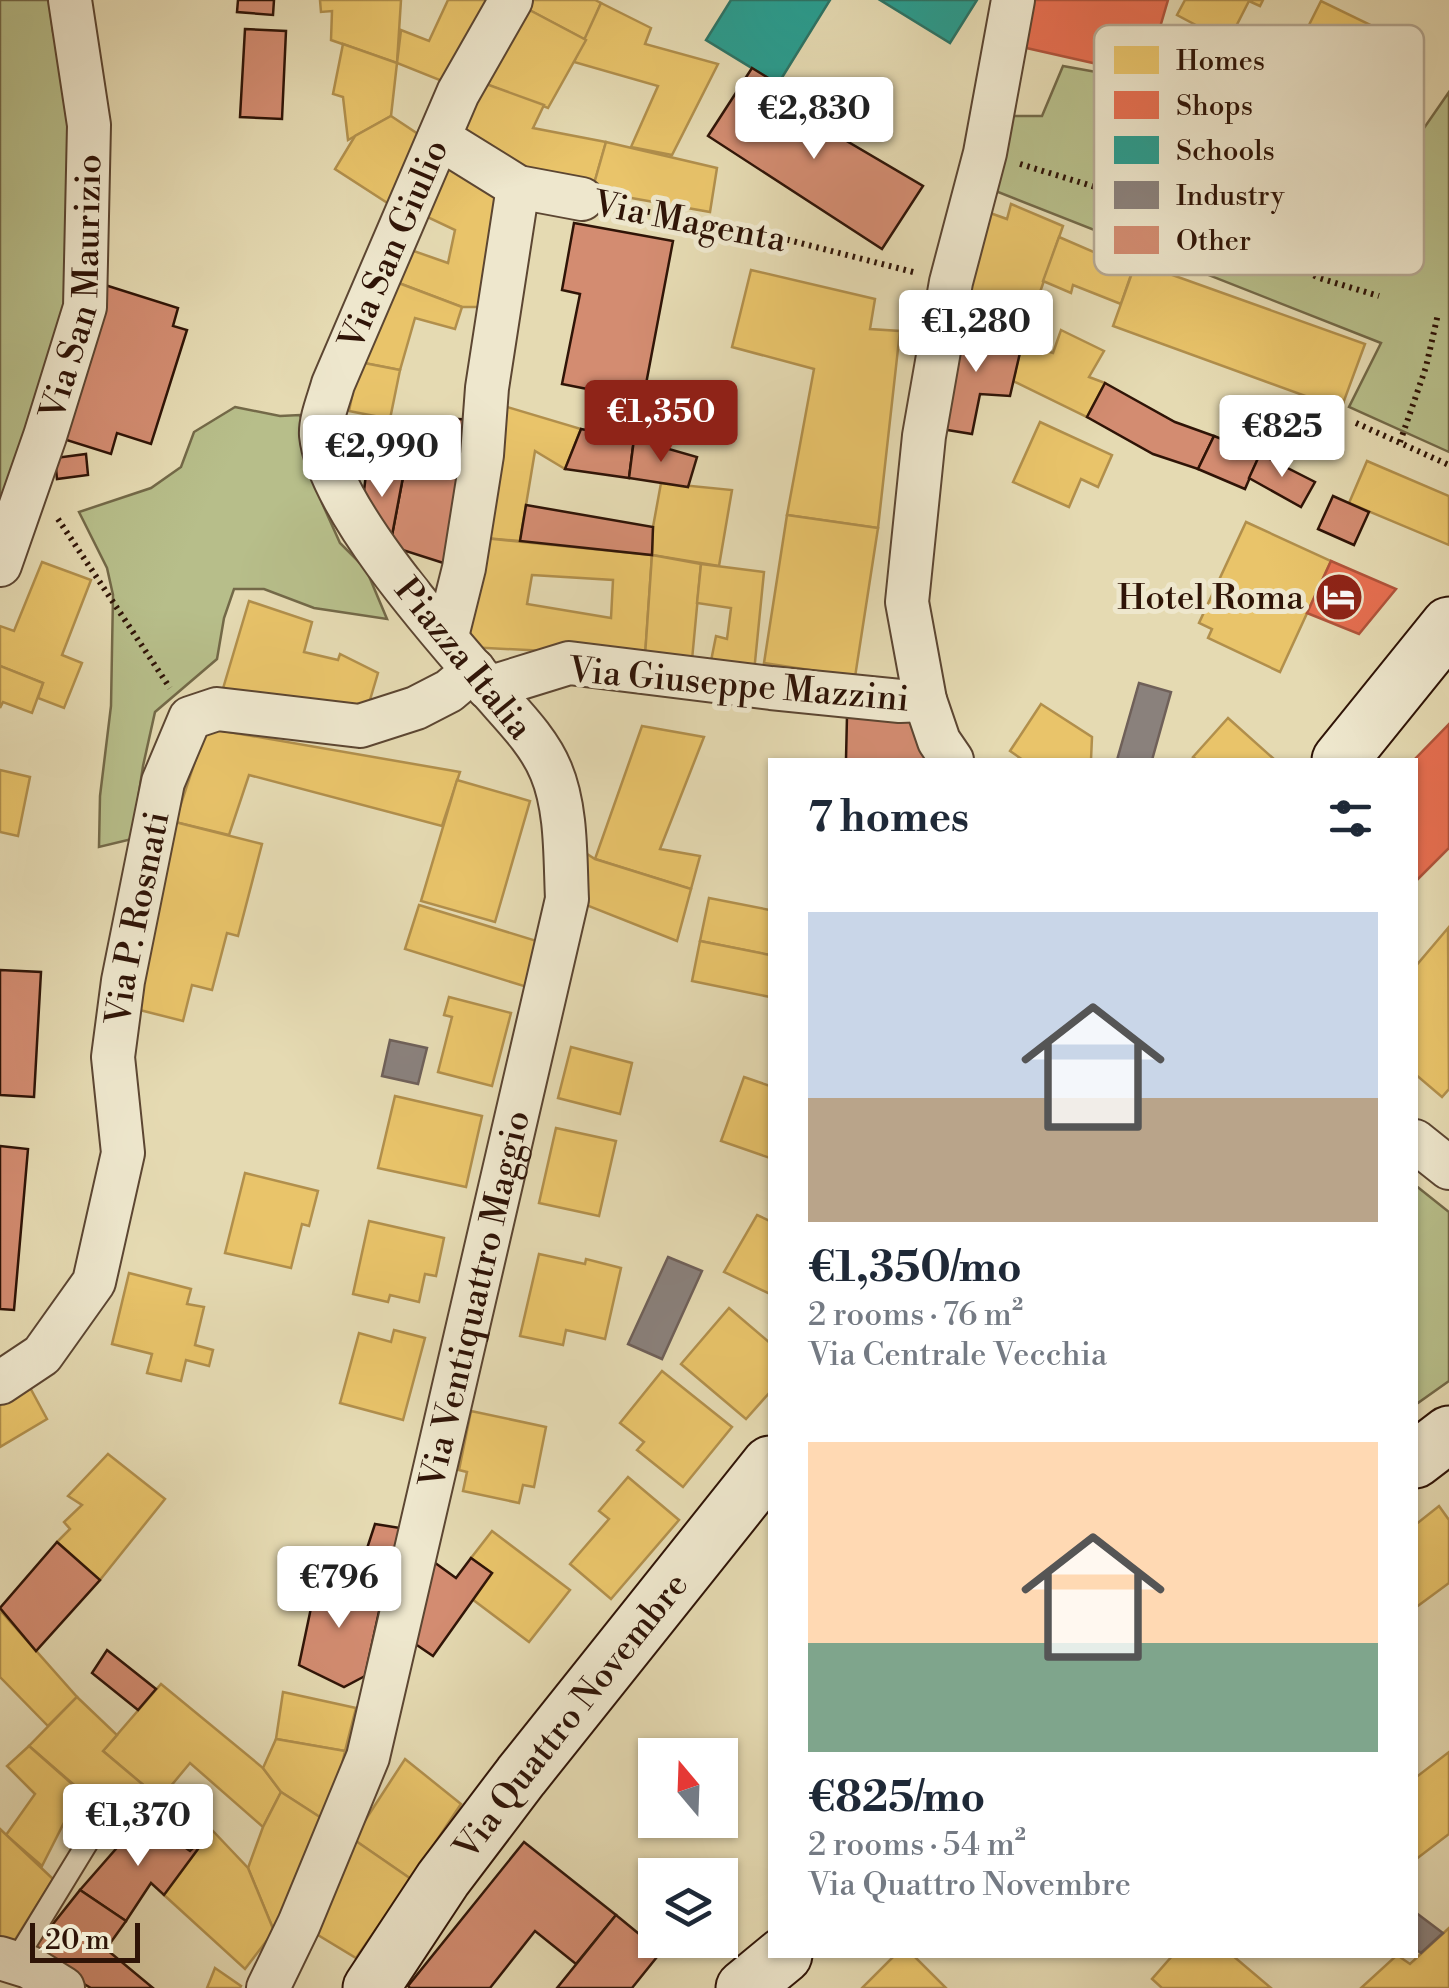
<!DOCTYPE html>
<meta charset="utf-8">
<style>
:root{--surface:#fff;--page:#f6f6f7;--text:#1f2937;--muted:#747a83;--accent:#8f2418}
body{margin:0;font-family:"Libre Bodoni",serif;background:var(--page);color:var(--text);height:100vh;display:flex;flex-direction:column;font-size:38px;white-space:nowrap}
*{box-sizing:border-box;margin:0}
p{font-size:32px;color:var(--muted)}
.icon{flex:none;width:55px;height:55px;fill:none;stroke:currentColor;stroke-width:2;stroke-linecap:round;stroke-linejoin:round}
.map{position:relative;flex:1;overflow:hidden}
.panel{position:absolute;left:768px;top:758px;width:650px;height:1200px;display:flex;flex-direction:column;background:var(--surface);border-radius:0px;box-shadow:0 2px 8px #0004}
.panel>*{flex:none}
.needle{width:65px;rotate:341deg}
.fabs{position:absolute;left:638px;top:1738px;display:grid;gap:20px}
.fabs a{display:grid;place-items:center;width:100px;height:100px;border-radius:0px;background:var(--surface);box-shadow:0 2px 8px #0004;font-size:50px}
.scale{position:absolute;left:30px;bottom:25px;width:110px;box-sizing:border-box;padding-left:10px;border:5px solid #2f1407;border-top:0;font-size:28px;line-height:35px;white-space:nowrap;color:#2f1407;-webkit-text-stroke:8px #eee7cd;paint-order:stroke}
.price{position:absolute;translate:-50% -85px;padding:0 22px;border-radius:10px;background:#fff;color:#222;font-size:32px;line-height:65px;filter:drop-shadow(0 2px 5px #0008)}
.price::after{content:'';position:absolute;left:50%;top:60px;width:30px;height:22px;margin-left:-15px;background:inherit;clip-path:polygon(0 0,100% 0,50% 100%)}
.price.selected{background:var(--accent);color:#fff}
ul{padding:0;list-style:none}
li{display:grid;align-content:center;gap:20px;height:530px;padding:0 40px}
li span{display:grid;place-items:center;height:310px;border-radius:0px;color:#555}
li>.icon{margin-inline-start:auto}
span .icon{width:180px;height:180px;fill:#fffc;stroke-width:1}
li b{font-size:42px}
h2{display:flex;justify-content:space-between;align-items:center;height:120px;padding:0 40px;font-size:42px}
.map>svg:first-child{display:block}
</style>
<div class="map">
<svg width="1449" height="1988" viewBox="0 0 1449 1988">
<rect width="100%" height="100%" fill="#e5dab2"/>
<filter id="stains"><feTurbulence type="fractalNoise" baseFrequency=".002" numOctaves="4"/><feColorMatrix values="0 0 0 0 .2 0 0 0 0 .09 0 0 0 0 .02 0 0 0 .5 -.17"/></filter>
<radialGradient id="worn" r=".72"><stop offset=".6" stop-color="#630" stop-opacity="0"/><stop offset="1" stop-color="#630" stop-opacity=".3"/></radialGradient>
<!-- green -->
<g fill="#b7be8a" stroke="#736948" stroke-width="2.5">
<path d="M0,0h49l4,32 27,95 -1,180 -79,229z"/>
<path d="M1063,66l359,65 27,-39v360l-100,-45 32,-64 -388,-153 14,-74h35z"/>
<path d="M235,407l45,9 20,-1 12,33 10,55 18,40 26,26 21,50 -73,-11 -50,-19h-30l-10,29 -7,41 -62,53 -12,54 -11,73 -33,8 1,-51 11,-90 2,-111 -6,-27 -28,-56 72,-24 30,-21 13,-35z"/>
<path d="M1415,1185l34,27v169l-34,24z"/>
</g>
<!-- homes -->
<g fill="#e9c46a" stroke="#b18f4c" stroke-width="2.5" fill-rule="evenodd">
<path d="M320,0h81l-4,63 -66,-23 1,-29 -11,1z"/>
<path d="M448,0h48l-49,83 -50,-20 4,-33 28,11z"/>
<path d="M523,0h72l6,3 -15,37 -66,-35z"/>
<path d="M1185,0h78l-3,6 -11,-5 -21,41 -51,-27z"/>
<path d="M1321,1l62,30 -12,23 -11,-5 -23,46 -51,-24z"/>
<path d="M601,3l50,25 -6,16 73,20 -46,91 -41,-8 27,-61 -84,-24z"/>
<path d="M520,5l66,35 -38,68 -73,-28z"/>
<path d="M343,44l54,19 -6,53 -43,24 -5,-43 -10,-3z"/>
<path d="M475,80l69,25 -11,23 73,14 -14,49 -83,-21 -60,-36z"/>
<path d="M391,116l36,24 -38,64 -54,-35 20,-33z"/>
<path d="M606,142l111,26 -7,44 -118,-21z"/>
<path d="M450,159l52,29 -18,119h-22l-66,-25 15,-32 37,13 7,-33 -32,-15z"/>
<path d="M1011,204l52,22 -41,118 -60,-24 28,-107 17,6z"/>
<path d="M1059,237l74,32 -12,35 -48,-19 -2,8 -28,-12z"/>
<path d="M1136,262l229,82 -24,65 -228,-83z"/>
<path d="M751,270l124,29 -5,30 30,2 -22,197 -91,-13 27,-146 -82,-22z"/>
<path d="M396,282l66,25 -7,22 -40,-11 -15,52 -41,-8z"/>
<path d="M1061,330l43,21 -15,26 16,6 -18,34 -74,-36 9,-37 31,9z"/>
<path d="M359,362l41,8 -10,49 -41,-8z"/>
<path d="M504,406l77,23 -16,40 -30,-18 -15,90 -46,-4z"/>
<path d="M1040,422l72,33 -14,32 -17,-8 -12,28 -56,-25z"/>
<path d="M1367,461l82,35v49l-100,-42z"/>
<path d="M661,483l71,7 -13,76 -67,-11 1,-28z"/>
<path d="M787,515l91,13 -23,149 -91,-14z"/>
<path d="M1246,522l85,39 -51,111 -72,-34 4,-9 -13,-6z"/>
<path d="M474,537l178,18 -7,101 -177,-9zM532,575l81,5 -2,38 -84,-14z"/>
<path d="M652,555l49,9 -9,96 -47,-4z"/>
<path d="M42,562l49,18 -29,75 20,8 -18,45 -26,-10 5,-15 -43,-17v-40l14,5z"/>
<path d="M701,564l63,8 -10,100 -44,-6 6,-30 11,3 4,-31 -34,-5z"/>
<path d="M249,601l63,21 -8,30 34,8 2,-6 38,19 -11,37 -148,-8z"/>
<path d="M0,666l43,17 -11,30 -29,-11 -3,6z"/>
<path d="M1041,704l51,33 -1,23h-68l-13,-9z"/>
<path d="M1228,718l47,42h-78l-4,-3z"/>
<path d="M642,726l62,11 -44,112 40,7 -9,33 -96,-30z"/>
<path d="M206,728l254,44 -18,54 -193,-51 -20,60 -54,-13z"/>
<path d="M0,770l30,7 -12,59 -18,-4z"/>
<path d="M457,780l73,21 -35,121 -74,-21z"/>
<path d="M175,822l87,22 -24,92 -11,-3 -15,57 -20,-5 -9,36 -55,-14z"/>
<path d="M584,852l11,7 96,30 -14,52 -91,-36z"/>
<path d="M709,898l61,12v45l-70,-14z"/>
<path d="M419,905l121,37 -13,45 -122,-38z"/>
<path d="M1448,928l1,161 -7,8 -27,-23v-107z"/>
<path d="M700,941l70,14v42l-78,-16z"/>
<path d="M449,997l62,16 -19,73 -54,-14 14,-55 -8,-2z"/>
<path d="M571,1047l61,16 -12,51 -62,-16z"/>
<path d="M744,1077l26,9v72l-49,-17z"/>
<path d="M395,1096l87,20 -16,71 -88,-19z"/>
<path d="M556,1128l60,13 -17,75 -60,-13z"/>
<path d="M245,1173l73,18 -9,35 -7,-2 -11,44 -66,-15z"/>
<path d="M757,1215l13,6v73l-46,-22z"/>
<path d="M369,1221l75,17 -8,38 -11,-2 -6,28 -29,-7 -2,7 -35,-8z"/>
<path d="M539,1254l46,10 1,-5 35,9 -16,71 -39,-9 -3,15 -43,-9z"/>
<path d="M129,1273l62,16 -4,15 17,3 -9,38 18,5 -4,16 -23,-6 -5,21 -34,-8 5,-19 -40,-10z"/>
<path d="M729,1308l41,35v49l-24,27 -65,-55z"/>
<path d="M394,1330l31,8 -22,82 -63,-17 19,-70 32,9z"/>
<path d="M662,1371l70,56 -49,60 -46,-37 7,-8 -24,-19z"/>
<path d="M27,1382l20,37 -47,28v-48z"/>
<path d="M471,1411l75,16 -12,60 -11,-2 -4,18 -56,-12 4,-19 -8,-2z"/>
<path d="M108,1454l57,45 -65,81 -43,-38 13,-13 -6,-7 18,-17 -14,-9z"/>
<path d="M628,1477l51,43 -68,79 -41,-35 39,-45 -10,-8z"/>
<path d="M1439,1506l10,14v63l-34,25v-83z"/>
<path d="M492,1531l78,59 -41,52 -57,-43 20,-26 -21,-15z"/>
<path d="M0,1610l77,87 -29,29 -48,-49z"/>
<path d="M161,1684l102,84 18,24 -18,35 -73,-64 -30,36 -57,-48z"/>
<path d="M283,1692l73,16 -11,43 -69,-12z"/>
<path d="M77,1697l40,38 -14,16 57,48 -30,34 -101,-87z"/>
<path d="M276,1739l69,12 -16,72 -48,-31 -18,-24z"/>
<path d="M29,1746l51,45 -38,75 -36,-31 29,-41 -28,-28z"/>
<path d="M1449,1752v82l-34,26v-82z"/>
<path d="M405,1759l56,45 -50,75 -58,-40z"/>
<path d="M281,1792l48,31 -55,108 -26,-63 15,-41z"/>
<path d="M0,1829l53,50 -43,69 -10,-3z"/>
<path d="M212,1830l36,38 26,63 -29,38 -81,-74z"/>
<path d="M353,1839l58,40 -55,79 -43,-26z"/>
<path d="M1449,1928v60h-88l36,-33 13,9z"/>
<path d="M895,1955h18l33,33h-84z"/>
<path d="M1173,1955h59l39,33h-109l-10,-9z"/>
<path d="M215,1968l26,18 -1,2h-33z"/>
</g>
<!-- shops -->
<g fill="#e76f51" stroke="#b0543b" stroke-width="2.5">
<path d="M1033,0h135l-22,75 -124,-28z"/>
<path d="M1331,561l65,28 -37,45 -52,-21z"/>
<path d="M1449,724v124l-34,34 -1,-122z"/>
</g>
<!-- schools -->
<g fill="#2a9d8f" stroke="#2c7466" stroke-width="2.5">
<path d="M731,0h99l-52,84 -72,-44z"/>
<path d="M880,0h97l-27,43z"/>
</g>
<!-- industry -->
<g fill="#8a817c" stroke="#6f6059" stroke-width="2.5">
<path d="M1139,683l32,9 -19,68h-35z"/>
<path d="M390,1040l37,8 -9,36 -36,-8z"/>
<path d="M668,1257l34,14 -40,88 -34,-15z"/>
<path d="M1415,1912l28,21 -22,20 -6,-4z"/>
</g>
<!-- building -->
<g fill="#d38c71" stroke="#2f1407" stroke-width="2.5">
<path d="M238,0h36l-1,15 -36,-3z"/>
<path d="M245,29l41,2 -4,88 -42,-2z"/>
<path d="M752,68l26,16 -6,13 151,89 -41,63 -174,-113z"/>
<path d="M574,223l99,18 -30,159 -81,-16 18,-90 -18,-4z"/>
<path d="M105,285l73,23 -5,18 14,4 -36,114 -34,-11 -6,21 -54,-17z"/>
<path d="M962,320l60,24 -12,52 -30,-2 -8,40 -37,-6z"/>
<path d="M1105,383l70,39 39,14 -16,33 -45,-15 -66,-37z"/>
<path d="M423,417l51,3 -18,147 -66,-21 13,-69 13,1z"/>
<path d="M581,429l53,10 -5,39 -64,-9z"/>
<path d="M1214,436l46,18 -15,35 -47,-20z"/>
<path d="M634,439l63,18 -9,30 -59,-9z"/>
<path d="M86,454l2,21 -31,4 -2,-21z"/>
<path d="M1260,454l55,28 -14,25 -52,-29z"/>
<path d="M367,466l36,11 -13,69 -28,-39z"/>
<path d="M1333,496l36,16 -15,33 -36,-16z"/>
<path d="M526,505l127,22 -1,28 -132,-14z"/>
<path d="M847,716l84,1 -1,43 -84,-1z"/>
<path d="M0,970l41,2 -7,125 -34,-2z"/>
<path d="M0,1146l28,3 -14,161 -14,-1z"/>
<path d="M375,1524l25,4 -20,79 -26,-19z"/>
<path d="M57,1542l43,38 -64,71 -36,-43z"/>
<path d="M427,1557l29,21 15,-20 21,15 -59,83 -25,-17z"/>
<path d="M320,1565l60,42 -15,69 -21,11 -45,-22z"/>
<path d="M107,1650l49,39 -18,21 -46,-37z"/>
<path d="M143,1818l47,33 22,-21 -48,65 -13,-12 -25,38 -46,-31z"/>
<path d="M524,1842l92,73 -40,49 -41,-33 -45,57h-80l-2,-2z"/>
<path d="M80,1890l46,31 -20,28 47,39h-62l-61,-35z"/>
<path d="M616,1915l45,37 -29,36h-75z"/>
</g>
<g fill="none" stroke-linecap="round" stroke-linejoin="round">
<!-- service casing -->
<g stroke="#5c4632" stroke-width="24">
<path id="service" d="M14,1963l88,-144"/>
</g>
<!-- minor casing -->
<g stroke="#5c4632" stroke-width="46">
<g id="minor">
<path d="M439,138l79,49 64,12"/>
<path id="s1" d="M0,565l45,-129 40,-129 4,-182 -19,-125"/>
<path d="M447,636l17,-68 18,-113 5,-67 31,-201"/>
<path d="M488,688l81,-25 202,25 129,13 25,-1"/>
<path d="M952,760l-13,-19 -14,-41 -18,-98 17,-166 27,-154 34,-129 28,-153"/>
<path d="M1415,1141l34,27"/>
<path id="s2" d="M0,1383l42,-28 52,-73 29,-129 -10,-96 10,-76 40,-199 27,-64 27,-9 143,17 56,-18 33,-17 25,-21"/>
<path d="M0,1958l29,9 34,21"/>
<path id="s3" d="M268,1988l31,-64 69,-167 199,-858c-2,-41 0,-90 -16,-128 -13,-32 -42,-59 -64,-85 -48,-55 -159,-180 -166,-251 -1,-15 8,-36 12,-51l125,-291 53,-93"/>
</g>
</g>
<!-- secondary casing -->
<g stroke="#2f1407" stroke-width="59">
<g id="secondary">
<path d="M1340,760l109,-135"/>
<path d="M1415,1460l34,-26"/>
<path id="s4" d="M371,1988l72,-109 78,-103 249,-312"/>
<path d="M744,1988l40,-33"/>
</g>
</g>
<!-- path -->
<g stroke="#2f1407" stroke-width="6" stroke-dasharray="2.5 5" stroke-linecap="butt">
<path d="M1020,164l141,43 100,41 58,30 60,18"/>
<path d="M618,206l155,30 144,37"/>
<path d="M1356,423l93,42"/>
<path d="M1400,442l26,-75 12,-53"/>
<path d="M58,519l112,169"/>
</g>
<!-- service -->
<use href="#service" stroke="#eee7cd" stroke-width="20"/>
<!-- minor -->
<use href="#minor" stroke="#eee7cd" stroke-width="42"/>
<!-- secondary -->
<use href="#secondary" stroke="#eee7cd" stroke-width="55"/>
</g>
<!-- icons -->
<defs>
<g id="hotel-disc" transform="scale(2.5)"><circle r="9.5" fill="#8f2418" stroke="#eee7cd"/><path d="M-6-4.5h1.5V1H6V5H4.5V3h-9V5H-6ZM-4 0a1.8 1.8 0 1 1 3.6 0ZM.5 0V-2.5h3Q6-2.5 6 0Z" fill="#fff"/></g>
</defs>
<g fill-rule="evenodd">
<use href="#hotel-disc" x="1339" y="597"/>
</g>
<g text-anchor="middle" stroke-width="10" stroke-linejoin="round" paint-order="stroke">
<!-- street labels -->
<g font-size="35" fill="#2f1407" stroke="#eee7cd">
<text transform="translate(690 221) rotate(11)" y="12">Via Magenta</text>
<text dy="12" stroke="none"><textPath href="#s3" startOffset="1878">Via San Giulio</textPath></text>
<text dy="12" stroke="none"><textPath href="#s1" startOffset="290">Via San Maurizio</textPath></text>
<text transform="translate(464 658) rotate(51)" y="12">Piazza Italia</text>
<text transform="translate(739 684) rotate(5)" y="12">Via Giuseppe Mazzini</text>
<text dy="12" stroke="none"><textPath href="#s2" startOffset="510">Via P. Rosnati</textPath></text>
<text dy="12" stroke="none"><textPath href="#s3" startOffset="722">Via Ventiquattro Maggio</textPath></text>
<text dy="12" stroke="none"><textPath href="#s4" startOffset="338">Via Quattro Novembre</textPath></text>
</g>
<!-- poi labels -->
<g font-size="35" fill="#2f1407" stroke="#eee7cd" text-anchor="end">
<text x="1304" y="609">Hotel Roma</text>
</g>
</g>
<!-- legend -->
<rect x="1094" y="25" width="330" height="250" rx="15" fill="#eee7cd" stroke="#b5a892" stroke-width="2.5"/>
<rect x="1114" y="46" width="45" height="28" fill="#e9c46a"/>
<rect x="1114" y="91" width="45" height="28" fill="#e76f51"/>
<rect x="1114" y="136" width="45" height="28" fill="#2a9d8f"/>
<rect x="1114" y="181" width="45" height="28" fill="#8a817c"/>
<rect x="1114" y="226" width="45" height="28" fill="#d38c71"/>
<g font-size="28" fill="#2f1407">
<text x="1176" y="70">Homes</text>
<text x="1176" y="115">Shops</text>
<text x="1176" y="160">Schools</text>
<text x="1176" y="205">Industry</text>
<text x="1176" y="250">Other</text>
</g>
<rect width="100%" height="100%" filter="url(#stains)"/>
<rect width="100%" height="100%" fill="url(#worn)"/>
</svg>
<div class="fabs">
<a><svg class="needle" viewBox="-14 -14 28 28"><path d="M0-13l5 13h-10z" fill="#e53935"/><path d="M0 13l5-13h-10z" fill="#747a83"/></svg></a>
<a><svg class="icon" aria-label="layers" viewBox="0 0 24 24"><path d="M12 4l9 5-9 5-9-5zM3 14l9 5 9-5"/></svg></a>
</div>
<div class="scale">20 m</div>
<b class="price" style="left:814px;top:162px">€2,830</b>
<b class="price" style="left:976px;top:375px">€1,280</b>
<b class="price selected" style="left:661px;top:465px">€1,350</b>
<b class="price" style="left:1282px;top:480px">€825</b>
<b class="price" style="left:382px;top:500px">€2,990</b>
<b class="price" style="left:339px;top:1631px">€796</b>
<b class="price" style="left:138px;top:1869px">€1,370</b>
<section class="panel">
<h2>7 homes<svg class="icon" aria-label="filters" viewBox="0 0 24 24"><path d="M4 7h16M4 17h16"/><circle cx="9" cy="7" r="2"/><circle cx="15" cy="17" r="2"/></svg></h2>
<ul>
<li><span style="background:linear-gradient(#c9d6e8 60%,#b9a48a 0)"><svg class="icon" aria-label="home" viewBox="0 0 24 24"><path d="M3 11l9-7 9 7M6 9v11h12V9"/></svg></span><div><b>€1,350/mo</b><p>2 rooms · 76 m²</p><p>Via Centrale Vecchia</p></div></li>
<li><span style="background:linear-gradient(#ffd9b3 65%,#7fa58c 0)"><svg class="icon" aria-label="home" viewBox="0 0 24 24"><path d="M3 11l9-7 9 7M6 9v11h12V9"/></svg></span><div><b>€825/mo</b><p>2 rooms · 54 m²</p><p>Via Quattro Novembre</p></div></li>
</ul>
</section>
</div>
